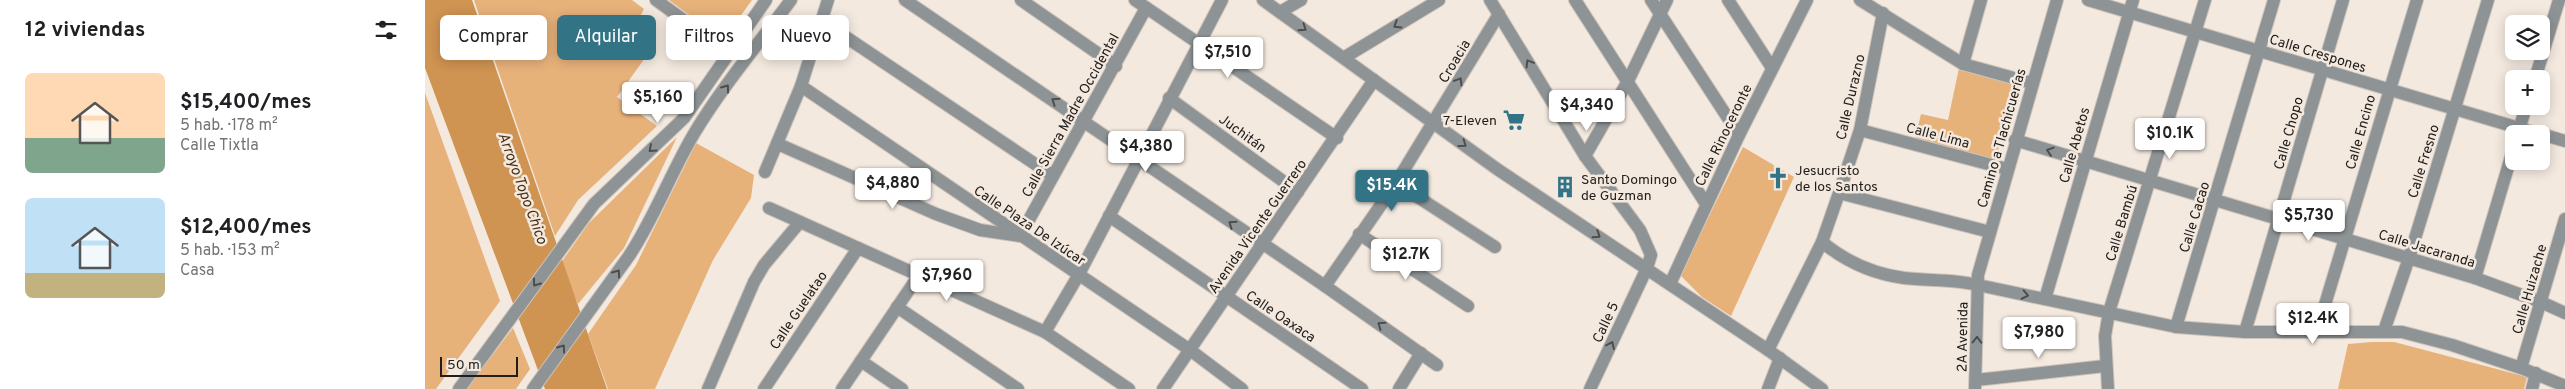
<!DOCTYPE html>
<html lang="es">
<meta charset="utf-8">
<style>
:root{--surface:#fff;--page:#f6f6f6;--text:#202124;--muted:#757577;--accent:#327386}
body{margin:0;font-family:Overpass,sans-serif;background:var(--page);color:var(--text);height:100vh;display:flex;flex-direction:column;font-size:19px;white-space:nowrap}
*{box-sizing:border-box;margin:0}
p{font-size:16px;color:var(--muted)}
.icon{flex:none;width:28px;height:28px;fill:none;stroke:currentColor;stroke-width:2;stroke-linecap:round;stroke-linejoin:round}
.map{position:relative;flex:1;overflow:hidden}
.drawer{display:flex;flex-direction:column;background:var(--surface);width:425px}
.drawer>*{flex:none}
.guide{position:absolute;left:15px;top:15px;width:475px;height:45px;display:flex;gap:10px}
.fabs{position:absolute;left:2080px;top:15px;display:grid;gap:10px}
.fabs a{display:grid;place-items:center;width:45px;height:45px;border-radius:8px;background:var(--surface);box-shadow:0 2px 12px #0003;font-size:25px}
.scale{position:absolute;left:15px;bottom:12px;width:78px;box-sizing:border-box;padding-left:5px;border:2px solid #211d1a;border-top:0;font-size:14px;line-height:18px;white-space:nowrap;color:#211d1a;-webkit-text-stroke:4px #f3e9df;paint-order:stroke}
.price{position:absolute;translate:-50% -42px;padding:0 11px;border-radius:5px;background:#fff;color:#222;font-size:16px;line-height:32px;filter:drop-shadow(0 1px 2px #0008)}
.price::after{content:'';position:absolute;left:50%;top:30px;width:15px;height:11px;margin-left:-8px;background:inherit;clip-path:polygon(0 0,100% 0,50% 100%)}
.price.selected{background:var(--accent);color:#fff}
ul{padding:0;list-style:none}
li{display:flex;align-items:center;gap:15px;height:125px;padding:0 25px}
li span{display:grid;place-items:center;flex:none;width:140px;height:100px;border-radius:8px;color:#555}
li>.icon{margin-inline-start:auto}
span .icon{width:60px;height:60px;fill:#fffc;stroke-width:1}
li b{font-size:21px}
h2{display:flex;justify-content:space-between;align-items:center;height:60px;padding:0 25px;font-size:21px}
.tag{padding:0 18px;border-radius:8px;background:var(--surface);box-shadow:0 2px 12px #0003;font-size:18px;line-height:45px}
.tag.selected{background:var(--accent);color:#fff}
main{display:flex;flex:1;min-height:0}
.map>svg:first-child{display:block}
</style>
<main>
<section class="drawer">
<h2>12 viviendas<svg class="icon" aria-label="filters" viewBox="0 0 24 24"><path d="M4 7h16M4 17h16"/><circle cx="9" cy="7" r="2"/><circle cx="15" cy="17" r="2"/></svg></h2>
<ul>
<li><span style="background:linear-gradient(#ffd9b3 65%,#7fa58c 0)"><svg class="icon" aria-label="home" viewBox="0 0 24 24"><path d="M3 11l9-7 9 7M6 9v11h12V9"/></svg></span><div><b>$15,400/mes</b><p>5 hab. · 178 m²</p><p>Calle Tixtla</p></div></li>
<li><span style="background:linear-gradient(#bfe0f5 75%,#c2b280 0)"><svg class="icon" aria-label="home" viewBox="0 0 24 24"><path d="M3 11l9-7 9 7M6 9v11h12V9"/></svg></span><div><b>$12,400/mes</b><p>5 hab. · 153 m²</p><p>Casa</p></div></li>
</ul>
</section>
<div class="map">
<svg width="2140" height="389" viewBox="0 0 2140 389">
<rect width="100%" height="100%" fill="#f3e9df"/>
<!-- green -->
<g fill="#e7b17a">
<path d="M49,0h158l12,9 -19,36 20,13 -28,39 40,29 -79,74 -23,36z"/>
<path d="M244,0h83l-29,40z"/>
<path d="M1534,68l59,17 -21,69 -7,5 -75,-20 6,-25 27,6z"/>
<path d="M0,93l75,208 -64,88h-11z"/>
<path d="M252,137l-53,111 -46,56 -18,-40 29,-41z"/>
<path d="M271,143l58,32 -3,23 -38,62 -58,129h-47l-20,-55 48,-69z"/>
<path d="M1318,147l51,30 -63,139 -29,-19 -22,-22z"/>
<path d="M88,328l17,41 -14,20h-50z"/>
<path d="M1947,342h22l133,35 -3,12h-186l10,-45z"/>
</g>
<!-- water -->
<path fill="#cf9352" d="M0,0h47l135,389h-62l-120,-321z"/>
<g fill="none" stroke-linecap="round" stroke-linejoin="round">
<!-- minor casing -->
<g stroke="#cdc4bc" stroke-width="14">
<g id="minor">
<path d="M231,0l73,53"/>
<path d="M480,0l420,286 112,79"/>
<path d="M596,0l95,66"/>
<path d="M710,0l202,138"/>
<path d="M1150,0l131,204"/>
<path d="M1226,0l88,135"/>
<path d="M1303,0l44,68"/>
<path d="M1435,0l103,64 69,19"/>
<path d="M1663,0l451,134"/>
<path d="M855,12l21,-12"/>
<path d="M397,21l231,155"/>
<path d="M920,57l94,-57"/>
<path d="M1538,64l18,-64"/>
<path d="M2110,79l24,-79"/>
<path d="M376,86l389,264 52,39"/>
<path d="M744,98l129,94"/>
<path d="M1435,130l147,39"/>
<path d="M2093,134l8,-28"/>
<path d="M2116,134l24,7"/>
<path d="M1590,140l460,138 66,24 24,11"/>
<path d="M353,144l158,70 44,16 40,6 126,-228"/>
<path d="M1160,156l43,-75 39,-81"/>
<path d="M340,172l36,-86 27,-86"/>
<path d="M971,183l99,64"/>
<path d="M1414,193l151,39"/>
<path d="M344,208l276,124 84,57"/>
<path d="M684,216l253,173"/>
<path d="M934,234l109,72"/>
<path d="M1397,242c23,19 52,32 82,36 25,3 49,1 74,7"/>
<path d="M2050,278l39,-131"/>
<path d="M1245,284l69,-149 68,-135"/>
<path d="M900,286l71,-103 103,-169"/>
<path d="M1620,299l88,-299"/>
<path d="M472,307l121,82"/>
<path d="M1684,312l96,-312"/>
<path d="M1751,327l98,-327"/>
<path d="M1892,331l100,-331"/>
<path d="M1959,331l25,-73 79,-258"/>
<path d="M620,332l33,-56 144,-276"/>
<path d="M1820,332l98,-332"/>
<path d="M1343,350l54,-108 17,-49 21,-63 23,-117"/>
<path d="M436,361l41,28"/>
<path d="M2096,368l44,-149"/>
<path d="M1551,380l129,-14"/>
<path d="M283,389l46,-107 10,-17 36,-43"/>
<path d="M339,389l94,-141"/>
<path d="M417,389l77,-114"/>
<path d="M974,389l22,-36"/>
<path d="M1165,389l57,-121"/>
<path d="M1343,389l12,-31"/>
<path d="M2107,389l4,-16"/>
</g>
</g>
<!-- tertiary casing -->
<g stroke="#cdc4bc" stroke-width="14">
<g id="tertiary">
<path d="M838,0l234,169 271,181 54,39"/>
<path d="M1065,0l95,156 55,74 11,25 -4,13"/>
<path d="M1553,285l198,42 69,5h157l50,13 69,23 44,18"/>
<path d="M34,389l135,-185 90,-86 82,-118"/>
<path d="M108,389l96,-133c26,-39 42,-84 66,-124 27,-45 64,-89 96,-132"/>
<path d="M738,389l211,-309"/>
<path d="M1550,389l3,-114 79,-275"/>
<path d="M1683,389l-3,-53 4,-24"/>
</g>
</g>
<!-- minor -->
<use href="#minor" stroke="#8e9496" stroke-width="12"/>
<!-- tertiary -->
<use href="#tertiary" stroke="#8e9496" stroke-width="12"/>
</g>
<!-- one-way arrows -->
<defs><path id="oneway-chevron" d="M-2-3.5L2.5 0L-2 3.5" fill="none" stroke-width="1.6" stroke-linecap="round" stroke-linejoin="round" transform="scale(1.25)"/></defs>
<g stroke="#4d4d4c">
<use href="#oneway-chevron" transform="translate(972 25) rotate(148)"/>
<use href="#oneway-chevron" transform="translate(878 28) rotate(35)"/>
<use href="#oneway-chevron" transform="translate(1104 63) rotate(-121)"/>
<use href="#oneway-chevron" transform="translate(1034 81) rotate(-59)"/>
<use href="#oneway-chevron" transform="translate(301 88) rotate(-54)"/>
<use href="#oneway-chevron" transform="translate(630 101) rotate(-146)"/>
<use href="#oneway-chevron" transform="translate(1038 144) rotate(36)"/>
<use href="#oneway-chevron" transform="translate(227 149) rotate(138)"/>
<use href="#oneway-chevron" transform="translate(1625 151) rotate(-162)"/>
<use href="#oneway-chevron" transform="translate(807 224) rotate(-145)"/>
<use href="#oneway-chevron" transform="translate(1172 235) rotate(33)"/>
<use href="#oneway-chevron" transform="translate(192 273) rotate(-54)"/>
<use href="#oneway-chevron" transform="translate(111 283) rotate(126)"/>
<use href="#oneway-chevron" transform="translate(1600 295) rotate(12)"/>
<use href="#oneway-chevron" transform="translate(956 325) rotate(-145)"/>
<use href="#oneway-chevron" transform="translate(1552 340) rotate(-89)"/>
<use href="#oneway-chevron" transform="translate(1186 345) rotate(-65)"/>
<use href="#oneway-chevron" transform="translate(137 348) rotate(-54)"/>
</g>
<!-- icons -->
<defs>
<g id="supermarket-bare" transform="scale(1.725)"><path d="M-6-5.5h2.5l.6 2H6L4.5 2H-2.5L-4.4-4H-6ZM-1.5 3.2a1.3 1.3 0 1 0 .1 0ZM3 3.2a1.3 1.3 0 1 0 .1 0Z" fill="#327386" stroke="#f3e9df" stroke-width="2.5" paint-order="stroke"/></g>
<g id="church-bare" transform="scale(1.725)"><path d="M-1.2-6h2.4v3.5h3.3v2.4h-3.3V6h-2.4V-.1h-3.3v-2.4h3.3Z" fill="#327386" stroke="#f3e9df" stroke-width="2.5" paint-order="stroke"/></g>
<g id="building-bare" transform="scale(1.725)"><path d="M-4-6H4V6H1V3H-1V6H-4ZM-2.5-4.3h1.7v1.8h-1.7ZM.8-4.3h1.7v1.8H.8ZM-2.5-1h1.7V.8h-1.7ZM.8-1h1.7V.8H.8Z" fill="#327386" stroke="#f3e9df" stroke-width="2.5" paint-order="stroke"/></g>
</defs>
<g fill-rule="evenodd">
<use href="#supermarket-bare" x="1089" y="120"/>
<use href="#church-bare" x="1353" y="178"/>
<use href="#building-bare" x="1140" y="187"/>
</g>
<g text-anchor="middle" stroke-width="5" stroke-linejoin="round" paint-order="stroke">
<!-- street labels -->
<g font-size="14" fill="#211d1a" stroke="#f3e9df">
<text transform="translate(1893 53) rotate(17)" y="5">Calle Crespones</text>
<text transform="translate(1029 61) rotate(-59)" y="5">Croacia</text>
<text transform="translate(1425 97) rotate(-77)" y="5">Calle Durazno</text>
<text transform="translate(645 115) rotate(-61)" y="5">Calle Sierra Madre Occidental</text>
<text transform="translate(1935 132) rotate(-74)" y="5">Calle Encino</text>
<text transform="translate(818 133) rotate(36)" y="5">Juchitán</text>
<text transform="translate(1863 133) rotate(-74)" y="5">Calle Chopo</text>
<text transform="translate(1298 135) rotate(-64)" y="5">Calle Rinoceronte</text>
<text transform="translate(1513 135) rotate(15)" y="5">Calle Lima</text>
<text transform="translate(1576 138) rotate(-74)" y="5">Camino a Tlachicuerías</text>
<text transform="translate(1649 145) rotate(-74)" y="5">Calle Abetos</text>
<text transform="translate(1998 161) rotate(-73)" y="5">Calle Fresno</text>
<text transform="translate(1769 217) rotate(-73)" y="5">Calle Cacao</text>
<text transform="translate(1696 223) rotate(-73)" y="5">Calle Bambú</text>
<text transform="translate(605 225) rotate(34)" y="5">Calle Plaza De Izúcar</text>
<text transform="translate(832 226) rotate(-55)" y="5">Avenida Vicente Guerrero</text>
<text transform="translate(2002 248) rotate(17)" y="5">Calle Jacaranda</text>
<text transform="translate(2104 289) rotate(-74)" y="5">Calle Huizache</text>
<text transform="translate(373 310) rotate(-56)" y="5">Calle Guelatao</text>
<text transform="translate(856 316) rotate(34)" y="5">Calle Oaxaca</text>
<text transform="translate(1180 322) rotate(-65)" y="5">Calle 5</text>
<text transform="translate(1537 337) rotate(-89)" y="5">2A Avenida</text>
</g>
<!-- poi labels -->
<g font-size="14" fill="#211d1a" stroke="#f3e9df" text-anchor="start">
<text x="1072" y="125" text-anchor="end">7-Eleven</text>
<text x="1370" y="175">Jesucristo<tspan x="1370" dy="16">de los Santos</tspan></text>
<text x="1156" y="184">Santo Domingo<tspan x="1156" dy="16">de Guzman</tspan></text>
</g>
<!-- water labels -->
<g font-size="15" font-style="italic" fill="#493013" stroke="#f3e9df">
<text transform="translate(98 188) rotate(70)" y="5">Arroyo Topo Chico</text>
</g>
</g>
</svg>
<div class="fabs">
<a><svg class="icon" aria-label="layers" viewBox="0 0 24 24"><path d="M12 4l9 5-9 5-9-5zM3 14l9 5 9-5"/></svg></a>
<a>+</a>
<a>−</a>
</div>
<div class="scale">50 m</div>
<b class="price" style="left:803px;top:79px">$7,510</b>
<b class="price" style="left:233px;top:124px">$5,160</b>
<b class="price" style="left:1162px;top:132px">$4,340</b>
<b class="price" style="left:1745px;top:160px">$10.1K</b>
<b class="price" style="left:721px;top:173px">$4,380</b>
<b class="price" style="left:468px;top:210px">$4,880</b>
<b class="price selected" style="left:967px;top:212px">$15.4K</b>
<b class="price" style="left:1884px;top:242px">$5,730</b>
<b class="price" style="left:981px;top:281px">$12.7K</b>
<b class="price" style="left:522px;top:302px">$7,960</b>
<b class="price" style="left:1888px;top:345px">$12.4K</b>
<b class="price" style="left:1614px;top:359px">$7,980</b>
<div class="guide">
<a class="tag">Comprar</a>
<a class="tag selected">Alquilar</a>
<a class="tag">Filtros</a>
<a class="tag">Nuevo</a>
</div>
</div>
</main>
